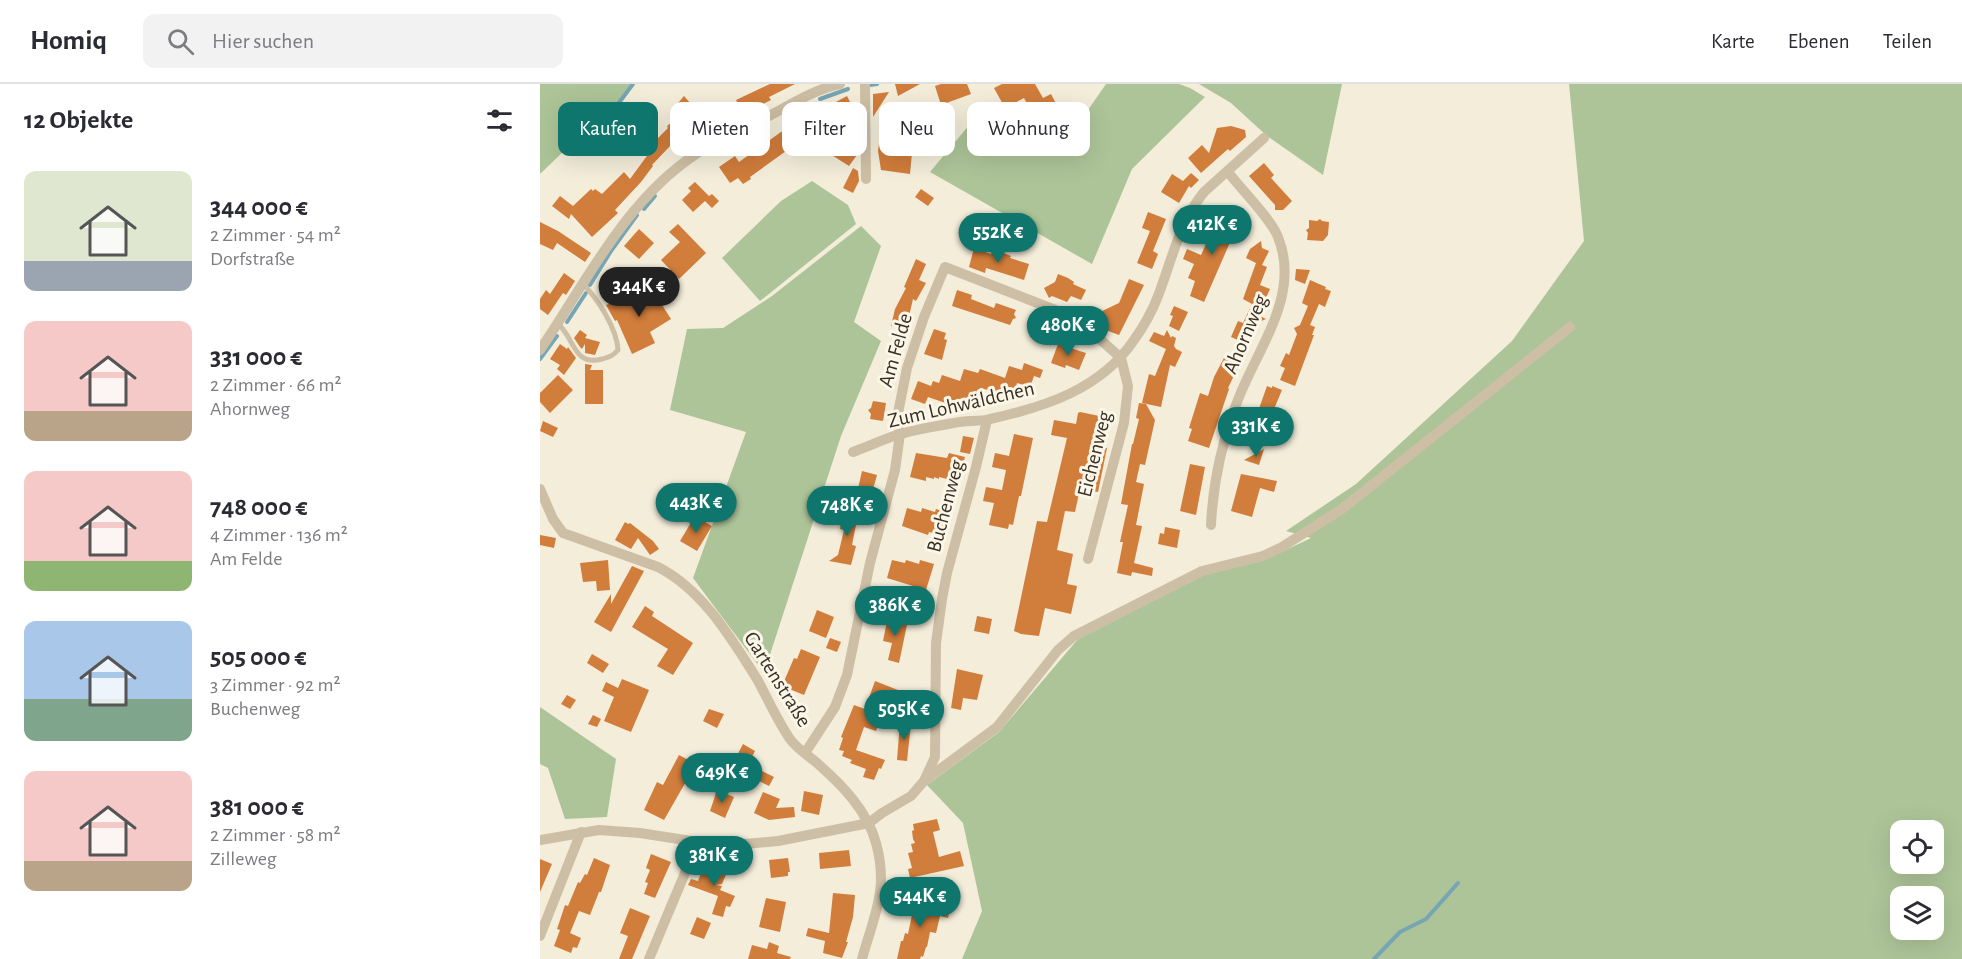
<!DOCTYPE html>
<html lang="de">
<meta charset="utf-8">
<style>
:root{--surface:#fff;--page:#f2f2f3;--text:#2b2b33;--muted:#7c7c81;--line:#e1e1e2;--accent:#0f766e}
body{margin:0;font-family:"Alegreya Sans",sans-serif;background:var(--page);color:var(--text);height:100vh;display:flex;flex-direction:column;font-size:22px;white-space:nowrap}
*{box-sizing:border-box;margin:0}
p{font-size:20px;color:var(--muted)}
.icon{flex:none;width:33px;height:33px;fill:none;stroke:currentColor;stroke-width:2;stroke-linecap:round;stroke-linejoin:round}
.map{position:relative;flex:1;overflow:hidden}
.drawer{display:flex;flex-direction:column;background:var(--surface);width:540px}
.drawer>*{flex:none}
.guide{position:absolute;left:18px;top:18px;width:570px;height:54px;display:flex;gap:12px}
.controls{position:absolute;left:1350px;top:736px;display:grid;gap:12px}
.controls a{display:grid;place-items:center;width:54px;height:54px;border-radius:12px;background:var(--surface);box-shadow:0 6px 24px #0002;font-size:30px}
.price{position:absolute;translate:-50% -51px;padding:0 14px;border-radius:21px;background:var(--accent);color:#fff;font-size:20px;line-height:39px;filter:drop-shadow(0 2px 3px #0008)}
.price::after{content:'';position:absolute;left:50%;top:36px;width:18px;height:14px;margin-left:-9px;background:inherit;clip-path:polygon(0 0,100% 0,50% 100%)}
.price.active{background:#222;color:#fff}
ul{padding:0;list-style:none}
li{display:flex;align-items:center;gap:18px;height:150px;padding:0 24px}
li span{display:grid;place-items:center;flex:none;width:168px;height:120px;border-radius:12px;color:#555}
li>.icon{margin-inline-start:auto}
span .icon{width:72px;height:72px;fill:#fffc;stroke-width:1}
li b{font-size:26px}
h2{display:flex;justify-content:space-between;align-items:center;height:72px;padding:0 24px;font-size:26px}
.pill{padding:0 21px;border-radius:12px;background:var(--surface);box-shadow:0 6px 24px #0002;font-size:21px;line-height:54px}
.pill.active{background:var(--accent);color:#fff}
header{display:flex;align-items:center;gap:36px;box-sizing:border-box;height:84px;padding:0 30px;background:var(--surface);border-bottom:2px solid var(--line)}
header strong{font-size:28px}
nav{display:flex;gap:33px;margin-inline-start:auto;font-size:21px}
.search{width:420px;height:54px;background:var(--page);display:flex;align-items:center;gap:15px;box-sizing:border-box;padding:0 21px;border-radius:12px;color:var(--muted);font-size:22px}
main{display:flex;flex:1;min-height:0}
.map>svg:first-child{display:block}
</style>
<header>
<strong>Homiq</strong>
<div class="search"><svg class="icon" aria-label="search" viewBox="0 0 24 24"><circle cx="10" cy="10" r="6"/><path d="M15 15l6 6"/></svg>Hier suchen</div>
<nav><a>Karte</a><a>Ebenen</a><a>Teilen</a></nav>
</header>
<main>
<section class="drawer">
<h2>12 Objekte<svg class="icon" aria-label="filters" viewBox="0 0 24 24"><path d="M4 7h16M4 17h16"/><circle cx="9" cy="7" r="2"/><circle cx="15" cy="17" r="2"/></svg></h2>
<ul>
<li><span style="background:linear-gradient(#dfe7d0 75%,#9aa5b1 0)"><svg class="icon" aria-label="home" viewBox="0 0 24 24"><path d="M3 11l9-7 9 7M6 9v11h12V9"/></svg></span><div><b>344 000 €</b><p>2 Zimmer · 54 m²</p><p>Dorfstraße</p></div></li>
<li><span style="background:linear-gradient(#f6c9c9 75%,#b9a48a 0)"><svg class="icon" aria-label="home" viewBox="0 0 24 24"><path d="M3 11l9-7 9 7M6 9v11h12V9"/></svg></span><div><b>331 000 €</b><p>2 Zimmer · 66 m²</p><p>Ahornweg</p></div></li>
<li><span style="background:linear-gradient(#f6c9c9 75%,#8fb573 0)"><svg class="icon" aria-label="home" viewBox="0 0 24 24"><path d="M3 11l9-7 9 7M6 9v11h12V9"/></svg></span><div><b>748 000 €</b><p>4 Zimmer · 136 m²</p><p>Am Felde</p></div></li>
<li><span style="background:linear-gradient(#a9c7e8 65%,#7fa58c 0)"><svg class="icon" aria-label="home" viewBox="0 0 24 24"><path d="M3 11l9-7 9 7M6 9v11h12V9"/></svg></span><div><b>505 000 €</b><p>3 Zimmer · 92 m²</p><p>Buchenweg</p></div></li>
<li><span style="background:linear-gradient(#f6c9c9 75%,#b9a48a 0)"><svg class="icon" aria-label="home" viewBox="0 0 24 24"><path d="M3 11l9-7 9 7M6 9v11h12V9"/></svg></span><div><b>381 000 €</b><p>2 Zimmer · 58 m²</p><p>Zilleweg</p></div></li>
</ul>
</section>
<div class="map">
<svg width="1422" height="875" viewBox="0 0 1422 875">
<rect width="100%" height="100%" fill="#f4edda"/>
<!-- green -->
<g fill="#adc498" fill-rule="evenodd">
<path d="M0,0h94l-40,56 -18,13 -10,-4 -26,25z"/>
<path d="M566,0h73l11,4 15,9 -73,72 -40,95 -162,-92 50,-60 81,37z"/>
<path d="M659,0h143l-19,91 -56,-39 -36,-33z"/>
<path d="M1029,0h393v875h-1000l20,-48 -19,-88 -36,-38 72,-53 79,-93 126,-64 61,-15 46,-22 -25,-7 70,-47 156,-143 72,-100zM1360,747h34v33h-34zM1360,813h34v33h-34z"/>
<path d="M272,97l36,24 8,19 -96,77 -38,-43 59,-57z"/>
<path d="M321,142l20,20 -27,76 27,19 -40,95 -77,237 -71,-95 53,-146 -76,-22 17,-81 36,-1 49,-32z"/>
<path d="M0,623l76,52 -9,58 -42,2 -17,-51 -8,-4z"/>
</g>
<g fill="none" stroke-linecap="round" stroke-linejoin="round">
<!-- stream -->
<g stroke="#76a5b3" stroke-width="4">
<path d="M330,1l7,-1"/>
<path d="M280,15l28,-10"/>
<path d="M75,24l18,-24"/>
<path d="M104,125l11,-13"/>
<path d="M50,201l21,-34 26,-36"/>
<path d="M27,238l19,-29"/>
<path d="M0,275l17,-23"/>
<path d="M834,875l26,-27 26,-13 32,-36"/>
</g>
</g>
<!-- building -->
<g fill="#d17d3b">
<path d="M230,0h25l-26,13 2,3 -28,14 -7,-14z"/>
<path d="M355,0h25l-22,12z"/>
<path d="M401,0h26l4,10 -30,11 -6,-19z"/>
<path d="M462,0h33l8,14 8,-4 18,34 -22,12 -23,-42 -19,10 -11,-20z"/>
<path d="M349,8l-16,25v-23z"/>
<path d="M144,12l7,8 -11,12 -7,-7z"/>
<path d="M307,12l11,22 -14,7 14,9 -3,5 3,2 -7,10 6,4 -8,11 -22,-14 2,-3 -11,-21 -68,49 1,2 -8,5 -5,-6 -8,5 -11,-16 16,-11 4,6 66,-47 13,-7 1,3z"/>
<path d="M143,29l16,22 -13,10 -5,-7 -10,7 -19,20 1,1 -12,16 -26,28 3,3 -26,24 -21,-23 -2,5 -17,-13 8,-10 13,10 18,-17 2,2 2,-2 7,5 22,-22 6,7 22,-30 -3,-2 19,-19 -1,-2z"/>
<path d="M85,31l12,6 2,4 -6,9 -1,8 -11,-1 -6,9 -13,-11 17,-22 3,2z"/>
<path d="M342,36l13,10 -3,21 20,2 -2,21 -29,-4 -3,-19z"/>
<path d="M691,42l14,4 1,7 -16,14 -2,-2 -27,24 -13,-15 14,-13 7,8 8,-25z"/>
<path d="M724,79l10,12 -3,3 21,23 -9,9h-8v-5l-26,-29z"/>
<path d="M313,84l5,3 1,10 -6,12 -10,-5z"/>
<path d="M651,89l8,7 -8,8 -2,-2 -10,17 -18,-11 11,-18 11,7z"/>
<path d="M155,98l14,14 3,-2 7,7 -7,7 -7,-7 -12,11 -11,-12 9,-9 -3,-3z"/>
<path d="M381,105l13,9 -6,8 -13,-9z"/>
<path d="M687,122l4,8 10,5 -6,11 6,3 -4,10 -6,-3 -27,62 -14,-6 5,-15 -7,-3 6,-14 -11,-5 4,-10 14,6 5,-11 4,2 8,-17 -2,-1z"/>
<path d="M608,128l18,7 -13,32 5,3 -6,15 -15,-6 13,-32 -8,-3z"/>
<path d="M780,135l2,2 7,1 -1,13 -5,6 -16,-1 1,-7 -2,-3 3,-2v-8l8,1z"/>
<path d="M0,138l18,9 33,22 -6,9 -28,-19 -4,7 -13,-6z"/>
<path d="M138,140l28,29 -27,26 -18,-19 19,-18 -11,-10z"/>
<path d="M99,145l15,14 -15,16 -15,-13z"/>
<path d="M721,157l1,7 7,3 -7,14 5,2 -7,18 10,4 -12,26 8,4 -12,5 -7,20 -16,-7 7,-16 5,2 9,-19 -9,-5 13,-36 -10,-5 4,-9z"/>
<path d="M434,164l17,6 2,-5 18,7 -1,2 19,6 -5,16 -38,-12 -1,5 -16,-6z"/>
<path d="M376,175l10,5 -7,16 7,3 -10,18 -3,-2 -7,30 -15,-3 4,-17 11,-21 -2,-1z"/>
<path d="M756,185l14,1 -5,14 -10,-4z"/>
<path d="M24,189l11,8 -9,14 -3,-2 -15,22 -8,-6v-10l6,-9 4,4z"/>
<path d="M518,190l10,4 6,4 -1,2 13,6 -5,10 -10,-4 -4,6 -15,-6 -3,2 -5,-10 11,-6z"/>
<path d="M589,195l15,6 -25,50 -16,-6 2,-5 -5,-12 19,-9z"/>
<path d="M770,196l16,7 -1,2 6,2 -6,16 -6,-3 -9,21 5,2 -3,8h2l-19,51 -15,-6 5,-12 -5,-2 6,-13 3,2 8,-21 -3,-6 6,-3 8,-19 -6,-3z"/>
<path d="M105,201l12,7 -2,2 16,25 -21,13 5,11 -23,11 -15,-34 -2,1 -9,-16 25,-10 4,7z"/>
<path d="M417,206l15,5 -1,4 23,9 2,-5 20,7 -2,4 2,4 -3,1 -3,6 -58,-19z"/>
<path d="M634,222l14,6 -9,19 -10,-5 4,-10 -3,-1z"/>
<path d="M501,233l2,5 9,3 -5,17 -17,-5 4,-11 -3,-4z"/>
<path d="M394,245l12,4 -2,6 3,1 -5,20 -18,-6z"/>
<path d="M40,246l7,5 -2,3 15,4 -5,13 -10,-2v-9l-3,5 -2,-2 -6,-9z"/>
<path d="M627,246l4,8 1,-2 4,2 -2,8 2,3 6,3 -7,15 -5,-2 -9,42 -19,-4 7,-29 6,2 11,-27 -17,-8 5,-9 10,4z"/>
<path d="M20,260l7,5 1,-2 8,11 -12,17 -7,-6 3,-4 -10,-6z"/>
<path d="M518,260l28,9 -7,17 -13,-5 -1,3 -14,-5z"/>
<path d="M686,270l15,7 -13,27 1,1 -20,59 -21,-7 4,-12 -3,-1 11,-35 8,3 6,-19z"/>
<path d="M484,279l19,7 -3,8 -6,-2 -4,11 -13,-4 -2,7 -12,-5 -3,8 -20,-5 -2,6 -6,-2 -5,14 1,5 -14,3v-8l-26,-9 -3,7 -14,-5 7,-18 13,5 2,-5 6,2 3,-8 18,6 4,-12 14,4 2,-4 25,9 4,-12 13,4z"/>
<path d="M45,280l7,1 -2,5h13v34h-18z"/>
<path d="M18,291l15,15 -23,23 -10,-11v-9z"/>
<path d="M727,302l5,2v-2l10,4 -15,36 5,2 -5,15 -18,-6z"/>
<path d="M333,317l13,2 -3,18 -13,-2 1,-5 -3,-4 3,-2z"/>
<path d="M599,319l7,1 9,16 -10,45 -5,-1 -4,18 8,2 -8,41 6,1 -8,37 19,5 -1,8 -20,-4 -1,4 -14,-3 6,-31h-3l8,-37 -7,-1 11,-60h1l6,-25 -3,-1z"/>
<path d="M540,328l24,5 -6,30 9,1 -9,44 -18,-3 -5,23 -10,-1 -8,39 16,4 -6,30 10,2 -6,28 -26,-6 -6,28 -18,-2 -7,-3 23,-110 10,1 20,-84 -16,-3 3,-15 22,4 2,-11z"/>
<path d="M3,337l15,7 -5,9 -13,-6z"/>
<path d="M474,350l19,4 -12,58h-2l-6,29 -4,-1 -1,5 -19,-4 5,-22 -11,-2 3,-14 16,3 4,-20 -14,-3 3,-14 14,3z"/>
<path d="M423,352l11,2 -4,16 -10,-2z"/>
<path d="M724,365l-5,16 -15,-5z"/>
<path d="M376,369l31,5 2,-5 16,4 -5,18h-3l-2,6 -16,-4v2l-5,-2v2l-8,-2v4l-16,-4z"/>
<path d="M650,380l15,3 -9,48 -16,-4z"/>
<path d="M322,387l15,4 -6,22 -14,-4z"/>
<path d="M701,390l36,7 -3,11 -14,-4 -8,29 -21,-6z"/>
<path d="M305,423l14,3 -7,35 4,1 -5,19 -22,-4 9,-6 6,-25 -4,-1z"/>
<path d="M367,424l14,4 1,-4 13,4 1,-3 13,4 -6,22 -14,-3 -1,3 -26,-9z"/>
<path d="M155,432l17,10 -15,25 -17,-10z"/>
<path d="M85,438l3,2 2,-1 23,18 6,8 -9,6 -12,-17 -7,11 -16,-9z"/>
<path d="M625,443l15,3 -3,18 -19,-4 2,-11 4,1z"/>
<path d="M0,451l16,3 -2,10 -14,-3z"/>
<path d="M68,476l2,30 -13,1 -1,-10 -13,1 -3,-19z"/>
<path d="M352,476l13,3 1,-3 13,4 1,-4 14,4 -8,26 -39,-12z"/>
<path d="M92,482l12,5 -33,61 -17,-10 17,-28v10z"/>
<path d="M105,522l9,6 -2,4 41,27 -20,32 -16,-9 11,-17 -36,-22z"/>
<path d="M277,526l17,7 -8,21 -17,-7z"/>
<path d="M348,532l20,4 -9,43 -11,-3 4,-17 -9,-2z"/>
<path d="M437,532l15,3 -3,15 -15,-3z"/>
<path d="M290,554l11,4 -4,10 -11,-4z"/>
<path d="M261,565l19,8 -16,38 -22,-9 12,-28 3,1z"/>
<path d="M52,570l17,10 -6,9 -16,-10z"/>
<path d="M417,585l26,6 -6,25 -14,-2 -2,12 -10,-2z"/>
<path d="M82,595l27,11 -18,42 -27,-11 10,-24 -12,-6 4,-9 12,6z"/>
<path d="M335,597l23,9 -6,16 -11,-4 -6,19 4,1 -3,9 -12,-4 -8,23 29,10 -4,9 -2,-1 -5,12 -11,-3 3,-8 -16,-6 2,-3 -10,-4 2,-5 -5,-1 4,-12 -2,-1 13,-32 11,4z"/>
<path d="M27,611l9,5 -6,9 -9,-5z"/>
<path d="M169,625l15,5 -7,14 -14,-7z"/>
<path d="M53,631l8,4 -4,8 -9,-3z"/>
<path d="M360,638l11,1 -4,38 -10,-1z"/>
<path d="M203,660l12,7 -10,20 -13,-6z"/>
<path d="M139,671l17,9 -32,56 -20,-10 13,-28 6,3z"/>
<path d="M220,686l14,7 -5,9 -14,-7z"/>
<path d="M177,706l17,7 -9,21 -15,-7z"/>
<path d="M264,707l19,4 -4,20 -18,-4z"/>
<path d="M223,708l17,7 -4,9 18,-1 1,10 -26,3 -15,-7z"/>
<path d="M397,735l3,11 -7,2 6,25 21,-6 4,15 -54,12 -2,-9 4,-1 -4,-15 5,-1 -2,-8 4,-1 -2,-4 -1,-8 2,-1 -1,-6z"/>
<path d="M309,766l2,16 -31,3 -1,-16z"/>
<path d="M111,770l20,8 -16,36 -11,-4 4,-11 -3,-1 5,-12 -4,-2z"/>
<path d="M54,774l16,7 -9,27h-2l-9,23 -11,-4 -9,22 11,5 -4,10 -4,-1 -2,6 -17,-7 6,-16 -3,-1 8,-24 3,1 10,-24 2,1 5,-9 2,1z"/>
<path d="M248,774l2,14h-2v4l-17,2 -2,-18z"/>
<path d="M0,775l12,5 -12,28z"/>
<path d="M164,781l9,3 1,-3 14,5 -6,14 -6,1 6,1 -2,4 15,6 -5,11 -4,-1 -3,11 -11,-3 6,-18 -30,-11 3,-6 7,2z"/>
<path d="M293,809l22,2 -2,22 -7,25h2l-6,16 -19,-5 2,-12 -19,-5 2,-8 21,5z"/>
<path d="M226,814l20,4 -6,30 -21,-5z"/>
<path d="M363,814l47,10 -2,10 -8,-2 -4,17 -6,-1 -3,15h-1l-3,10 -2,-1 -1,3h-23l4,-18h2l2,-8 3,1 5,-24 -12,-2z"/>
<path d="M90,824l20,8 -18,43h-13l9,-23 -8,-3z"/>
<path d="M157,833l14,6 -7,16 -14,-5z"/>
<path d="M229,858l10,4 -2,7 14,4 -1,2h-42l4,-14 15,4z"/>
</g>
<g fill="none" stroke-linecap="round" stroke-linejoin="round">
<!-- lane -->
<path stroke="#cdbfa5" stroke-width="5" d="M18,240c17,14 15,43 44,35 7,-2 11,-3 16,-9 -1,-21 -20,-51 -35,-66"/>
<!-- street -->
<g stroke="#cdbfa5" stroke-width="10">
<path d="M325,0l1,95"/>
<path d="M0,266c47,-69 85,-149 156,-196 22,-14 46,-25 69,-36 24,-12 49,-29 75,-34"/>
<path d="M313,368c16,-6 31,-13 47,-18 18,-5 36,-8 54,-11 12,-3 24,-1 36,-4 55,-12 111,-30 144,-79 10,-14 18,-28 24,-44 14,-36 21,-73 46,-104l60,-54"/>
<path d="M0,405l13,30 10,14 95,34c45,23 73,71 99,112 11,20 20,41 33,60 6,9 19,17 27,24 25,22 50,47 59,80 13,47 -2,72 -14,116"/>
<path d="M671,441c2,-42 10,-80 25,-120 19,-54 66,-108 42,-168 -6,-17 -38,-49 -50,-65"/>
<path d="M265,669l30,-46 12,-32 23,-112 25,-93 5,-36 -3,-16 10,-50 17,-51 21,-50 118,46 30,20 28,25 7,28 -4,37 -36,136"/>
<path d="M384,697l73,-54 61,-77 16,-14 128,-65 61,-15 19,-9 60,-38 228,-182"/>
<path d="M0,756l59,-10 41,3 58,9 46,2 34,-3 91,-18 13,-10 29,-17 13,-15 11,-24 1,-114 6,-44 5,-26 29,-106 11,-47"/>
<path d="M0,852l41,-104"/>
<path d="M109,875l49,-117"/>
</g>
</g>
<g text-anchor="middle" stroke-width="6" stroke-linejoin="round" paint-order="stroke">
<!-- street labels -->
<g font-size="21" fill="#383027" stroke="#fbf6e7">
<text transform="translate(705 250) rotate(-67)" y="7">Ahornweg</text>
<text transform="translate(355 266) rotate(-74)" y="7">Am Felde</text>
<text transform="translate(421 320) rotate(-13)" y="7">Zum Lohwäldchen</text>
<text transform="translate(554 370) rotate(-76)" y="7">Eichenweg</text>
<text transform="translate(405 422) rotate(-75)" y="7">Buchenweg</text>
<text transform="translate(238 595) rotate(58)" y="7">Gartenstraße</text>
</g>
</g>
</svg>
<div class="controls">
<a><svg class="icon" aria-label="locate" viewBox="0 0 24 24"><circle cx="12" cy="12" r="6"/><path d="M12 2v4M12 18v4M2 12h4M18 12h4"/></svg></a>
<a><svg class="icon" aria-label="layers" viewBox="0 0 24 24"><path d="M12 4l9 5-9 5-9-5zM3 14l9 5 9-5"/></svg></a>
</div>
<b class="price" style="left:672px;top:172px">412K €</b>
<b class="price" style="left:458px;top:180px">552K €</b>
<b class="price active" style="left:99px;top:234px">344K €</b>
<b class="price" style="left:528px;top:273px">480K €</b>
<b class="price" style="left:716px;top:374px">331K €</b>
<b class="price" style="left:156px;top:450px">443K €</b>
<b class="price" style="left:307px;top:453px">748K €</b>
<b class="price" style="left:355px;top:553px">386K €</b>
<b class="price" style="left:364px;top:657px">505K €</b>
<b class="price" style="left:182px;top:720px">649K €</b>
<b class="price" style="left:174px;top:803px">381K €</b>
<b class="price" style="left:380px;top:844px">544K €</b>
<div class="guide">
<a class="pill active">Kaufen</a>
<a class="pill">Mieten</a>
<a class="pill">Filter</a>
<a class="pill">Neu</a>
<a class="pill">Wohnung</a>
</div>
</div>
</main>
